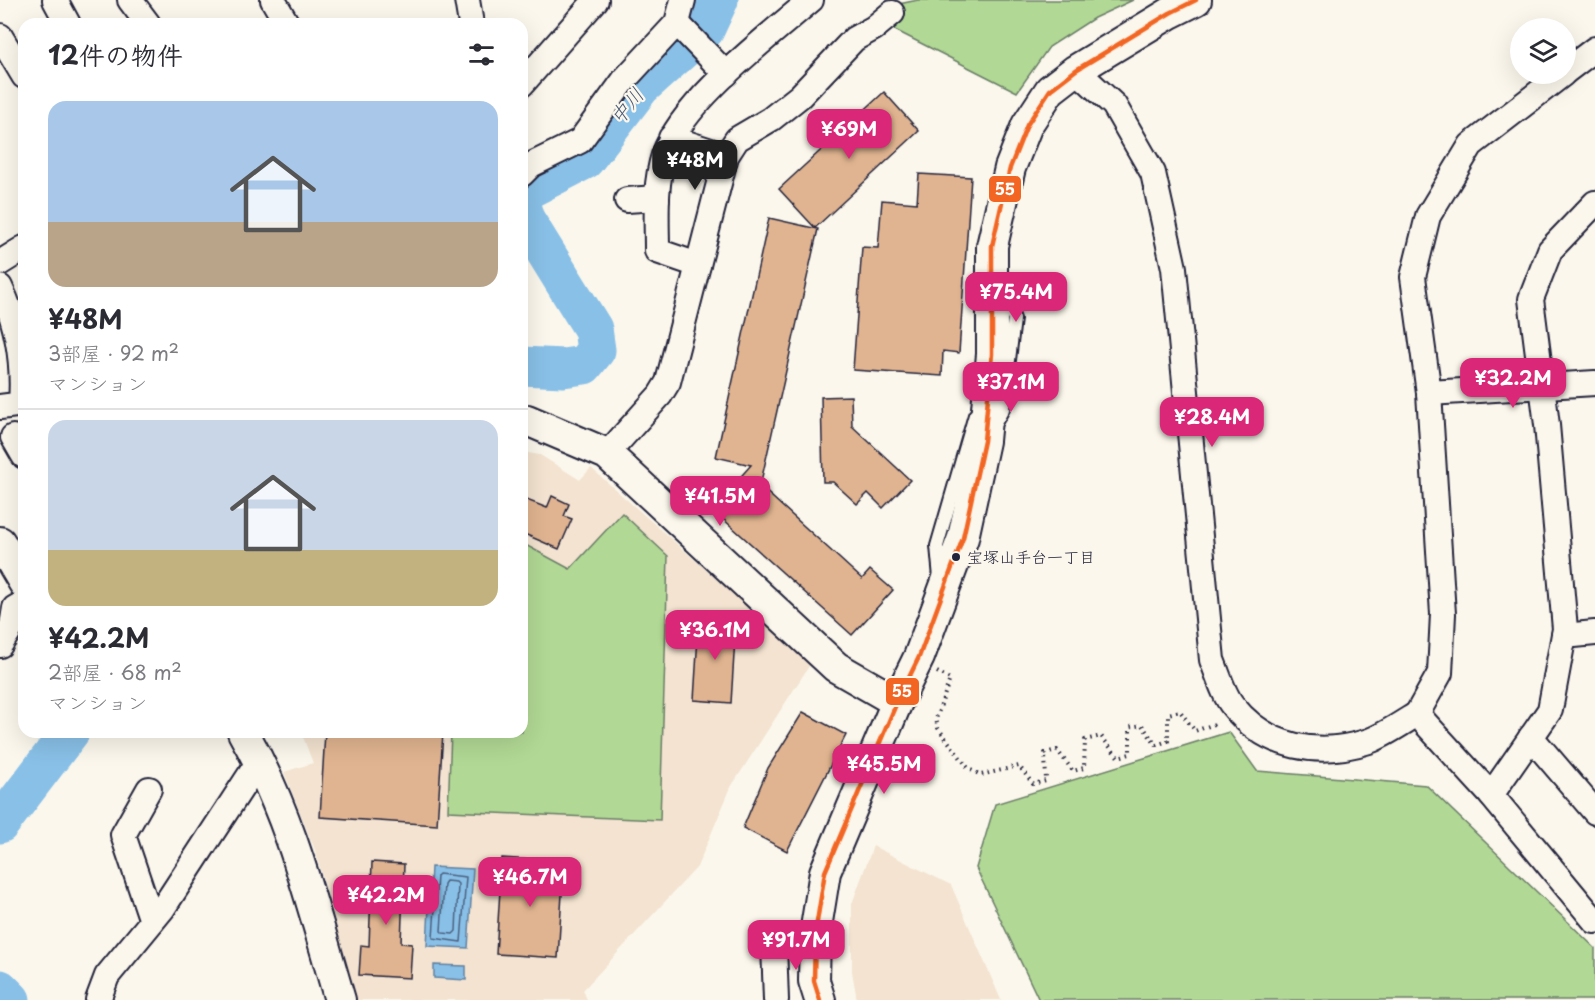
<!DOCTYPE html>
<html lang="ja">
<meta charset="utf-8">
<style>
:root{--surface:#fff;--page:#f2f2f3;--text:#2b2b33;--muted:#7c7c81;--line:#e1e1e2;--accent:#db2777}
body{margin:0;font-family:"Playpen Sans","Klee One",sans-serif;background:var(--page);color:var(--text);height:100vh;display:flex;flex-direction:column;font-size:22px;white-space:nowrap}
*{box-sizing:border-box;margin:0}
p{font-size:20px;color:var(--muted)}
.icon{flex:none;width:33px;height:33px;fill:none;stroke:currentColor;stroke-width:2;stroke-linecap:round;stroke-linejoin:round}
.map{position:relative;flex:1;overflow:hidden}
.details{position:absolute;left:18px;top:18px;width:510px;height:720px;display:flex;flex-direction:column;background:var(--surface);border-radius:18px;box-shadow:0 6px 24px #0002}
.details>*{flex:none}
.controls{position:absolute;left:1510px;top:18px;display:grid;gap:12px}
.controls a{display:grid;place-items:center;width:66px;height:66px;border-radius:50%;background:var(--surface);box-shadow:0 6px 24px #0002;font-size:30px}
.price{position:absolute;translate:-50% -51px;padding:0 14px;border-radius:12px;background:var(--accent);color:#fff;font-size:20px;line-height:39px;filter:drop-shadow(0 2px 3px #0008)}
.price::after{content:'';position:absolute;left:50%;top:36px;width:18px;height:14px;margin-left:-9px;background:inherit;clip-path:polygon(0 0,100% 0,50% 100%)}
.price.on{background:#222;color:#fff}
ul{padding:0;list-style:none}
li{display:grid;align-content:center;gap:12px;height:318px;padding:0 30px}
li+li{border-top:2px solid var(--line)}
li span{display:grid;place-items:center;height:186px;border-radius:18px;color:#555}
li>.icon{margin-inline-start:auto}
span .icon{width:108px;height:108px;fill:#fffc;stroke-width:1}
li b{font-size:26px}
h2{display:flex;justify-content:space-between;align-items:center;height:72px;padding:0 30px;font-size:26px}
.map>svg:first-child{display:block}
</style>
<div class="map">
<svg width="1595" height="1000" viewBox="0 0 1595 1000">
<rect width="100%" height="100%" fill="#fbf7ec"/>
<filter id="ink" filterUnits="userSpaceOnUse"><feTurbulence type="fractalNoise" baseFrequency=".0167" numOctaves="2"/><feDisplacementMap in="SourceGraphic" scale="12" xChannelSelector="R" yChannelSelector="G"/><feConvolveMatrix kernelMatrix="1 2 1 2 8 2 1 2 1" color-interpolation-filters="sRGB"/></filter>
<g filter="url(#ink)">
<!-- built -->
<g fill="#f3e3d0">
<path d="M522,452l18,3 40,25 11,-12 220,195 -80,124 -34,80 -114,123 4,10h-230l-42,-150 -31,-78 29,-9 -12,-31h221z"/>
<path d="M873,846l78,39 50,115h-144l-5,-29v-67z"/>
</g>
<!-- green -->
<g fill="#b1d894" stroke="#6a7d68" stroke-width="1.5">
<path d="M918,0h215l-39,18 -45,29 -32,45 -126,-64 8,-24z"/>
<path d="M622,513l46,43 -8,264 -212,-9 3,-79h71v-189l48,26z"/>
<path d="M1229,732l28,39 169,14 169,163v52h-556l-63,-132 19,-64z"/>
</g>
<!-- water -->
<g fill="#89c0e7" stroke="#6081a2" stroke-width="1.5">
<path d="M431,867l42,2 -5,79 -41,-2z"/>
<path d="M434,965l32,1v14l-32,-2z"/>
</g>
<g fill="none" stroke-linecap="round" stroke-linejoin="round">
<!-- shore -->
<g stroke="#4b6180" stroke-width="1.5">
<path d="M439,874l27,3 -5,65 -28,-4 4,-62z"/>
<path d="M446,881l10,1 2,2 -2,47 -3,3 -10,-1 -2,-2 3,-47z"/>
</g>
<!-- river -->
<g stroke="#89c0e7" stroke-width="39">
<path d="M522,198l5,-8 58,-30 56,-73 64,-57 14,-30"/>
<path d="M522,209l3,10 68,110 3,21 -12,15 -21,3 -41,-2"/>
<path d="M0,824l70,-92"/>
<path d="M0,989l11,11"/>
</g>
</g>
<!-- building -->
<g fill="#e0b490" stroke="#22223b" stroke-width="1.5">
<path d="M884,92l35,39 -104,97 -36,-39z"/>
<path d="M919,174l52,3 -12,176 -16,-2 -1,25 -89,-6 9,-123 16,1 4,-48 35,3z"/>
<path d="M769,218l49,11 -58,257 102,93 8,-9 23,20 -41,45 -140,-126 39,-44 -35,-8z"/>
<path d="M851,396l1,30 58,54 -27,28 -15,-15 -11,11 -24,-22h-10l-2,-85z"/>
<path d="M552,496l17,8 -5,12 8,3 -13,30 -37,-16v-35l25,10z"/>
<path d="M699,620l37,2 -5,81 -37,-3z"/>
<path d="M803,712l43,23 -59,116 -44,-23 25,-60z"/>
<path d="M325,732h118l-6,93 -117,-8z"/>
<path d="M502,858l62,4 -6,96 -62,-4z"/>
<path d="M372,862l32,2 -3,79 11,1 -2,34 -51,-3 2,-30 8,1z"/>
</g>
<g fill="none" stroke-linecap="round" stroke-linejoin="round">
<!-- service casing -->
<g stroke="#22223b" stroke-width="16">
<g id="service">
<path d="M995,423l8,-14 11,-90 -13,-32"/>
<path d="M940,578l-3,-32 38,-131"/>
</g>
</g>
<!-- minor casing -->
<g stroke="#22223b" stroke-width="28">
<g id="minor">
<path d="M55,0l13,24"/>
<path d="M130,0l18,24"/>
<path d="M273,0l14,24"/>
<path d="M467,0l4,24"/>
<path d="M677,23l49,51"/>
<path d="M0,36l24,40"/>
<path d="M1076,70l38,35 39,68 21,95 38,392c6,14 11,34 21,46 34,43 86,51 136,35 16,-6 33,-18 48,-27"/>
<path d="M1566,71l29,-22"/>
<path d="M522,84l74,-84"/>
<path d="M671,138l55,18"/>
<path d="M522,174l9,-9 49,-24 45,-62 52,-56 6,-23"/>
<path d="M627,200l30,-2"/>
<path d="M1595,203l-45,47 -19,49 16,126 18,204 -15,81 -59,85 104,126"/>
<path d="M0,263l24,-15"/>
<path d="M698,265l-41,-14c0,-31 -3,-65 7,-96 18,-53 104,-118 147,-155"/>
<path d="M0,287c18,37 24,77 21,117"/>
<path d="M1429,393l166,-10"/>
<path d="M0,407l24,-3"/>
<path d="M13,437l11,19"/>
<path d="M607,454l53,-59 8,-13 58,-226 11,-17 34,-20 29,-23 54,-57 20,-11 18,-15"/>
<path d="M1564,636l31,-3"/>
<path d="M0,645l12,-19 3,-18 9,-5"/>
<path d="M1531,737l64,75"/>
<path d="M149,789l-26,46 29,86"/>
<path d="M1491,795l-74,-81 23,-41 3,-59 -14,-221 -16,-116 15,-61 43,-71 92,-71"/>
<path d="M774,945l2,55"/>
<path d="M98,1000l9,-24 56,-68 96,-147"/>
</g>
</g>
<!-- tertiary casing -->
<g stroke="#22223b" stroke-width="34">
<g id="tertiary">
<path d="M522,420h5l80,34 229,213 61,35"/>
<path d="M0,542l24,41"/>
<path d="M243,732c49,86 69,174 97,268"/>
<path d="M820,1000l-6,-19 1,-47 10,-62 72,-170 22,-45 44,-119 21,-97 8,-87v-108l18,-78 17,-43 23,-35 26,-20 94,-57 26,-13"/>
</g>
</g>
<!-- path -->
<path stroke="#22223b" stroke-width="4" stroke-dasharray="1.5 4.5" stroke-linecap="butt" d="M937,672l13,7 -14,40 2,9 31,41 12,6 38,-9 14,18 13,-3 -1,-28 12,-3 16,21 11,-3 1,-28 16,-4 17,21 12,-3v-27l12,-2 14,20 12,-4v-27l12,-3 15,20 22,-8"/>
<!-- service -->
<use href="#service" stroke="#fbf7ec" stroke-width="12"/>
<!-- minor -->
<use href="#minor" stroke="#fbf7ec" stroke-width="24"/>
<!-- tertiary -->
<use href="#tertiary" stroke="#fbf7ec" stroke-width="30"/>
<!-- bus-1 casing -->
<g stroke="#fbf7ec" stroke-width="9">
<path id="bus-1" d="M820,1000l-6,-19 1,-47 10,-62 72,-170 22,-45 44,-119 21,-97 8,-87v-108l18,-78 17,-43 23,-35 26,-20 94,-57 26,-13"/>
</g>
<!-- bus-1 -->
<use href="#bus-1" stroke="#f26522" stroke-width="4.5"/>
</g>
</g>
<!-- markers -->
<circle fill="#22223b" stroke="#fbf7ec" stroke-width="2" cx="956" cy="557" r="5"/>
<g text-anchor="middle" stroke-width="4.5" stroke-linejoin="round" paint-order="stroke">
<!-- bus labels -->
<g font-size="16" fill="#22223b" stroke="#fbf7ec" text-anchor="start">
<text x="967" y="563">宝塚山手台一丁目</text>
</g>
<!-- water labels -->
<g font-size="20" font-style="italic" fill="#465977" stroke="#fbf7ec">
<text transform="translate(627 106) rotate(-51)" y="7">中川</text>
</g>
</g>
<g stroke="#fbf7ec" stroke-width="2">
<rect x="988" y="175" width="34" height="28" rx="6" fill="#f26522"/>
<rect x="885" y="677" width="35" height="29" rx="6" fill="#f26522"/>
</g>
<g font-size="16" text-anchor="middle" font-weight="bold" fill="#fff">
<text x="1005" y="195">55</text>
<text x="902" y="697">55</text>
</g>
</svg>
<div class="controls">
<a><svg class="icon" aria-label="layers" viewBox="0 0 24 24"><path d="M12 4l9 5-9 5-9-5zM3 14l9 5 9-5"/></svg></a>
</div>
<b class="price" style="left:849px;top:160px">¥69M</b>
<b class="price on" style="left:695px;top:191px">¥48M</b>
<b class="price" style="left:1016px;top:323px">¥75.4M</b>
<b class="price" style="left:1513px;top:409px">¥32.2M</b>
<b class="price" style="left:1011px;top:413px">¥37.1M</b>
<b class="price" style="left:1212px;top:448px">¥28.4M</b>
<b class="price" style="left:720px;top:527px">¥41.5M</b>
<b class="price" style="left:715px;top:661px">¥36.1M</b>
<b class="price" style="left:884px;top:795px">¥45.5M</b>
<b class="price" style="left:530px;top:908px">¥46.7M</b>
<b class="price" style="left:386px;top:926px">¥42.2M</b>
<b class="price" style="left:796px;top:971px">¥91.7M</b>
<section class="details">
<h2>12件の物件<svg class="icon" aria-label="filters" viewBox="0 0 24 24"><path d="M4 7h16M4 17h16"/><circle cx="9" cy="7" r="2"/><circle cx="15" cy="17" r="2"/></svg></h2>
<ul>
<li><span style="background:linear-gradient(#a9c7e8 65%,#b9a48a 0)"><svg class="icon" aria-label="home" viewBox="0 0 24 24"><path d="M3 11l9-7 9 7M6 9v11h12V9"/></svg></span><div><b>¥48M</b><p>3部屋 · 92 m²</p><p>マンション</p></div></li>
<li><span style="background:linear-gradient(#c9d6e8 70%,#c2b280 0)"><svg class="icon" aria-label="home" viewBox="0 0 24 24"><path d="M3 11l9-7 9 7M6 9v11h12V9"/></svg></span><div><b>¥42.2M</b><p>2部屋 · 68 m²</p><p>マンション</p></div></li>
</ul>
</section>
</div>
